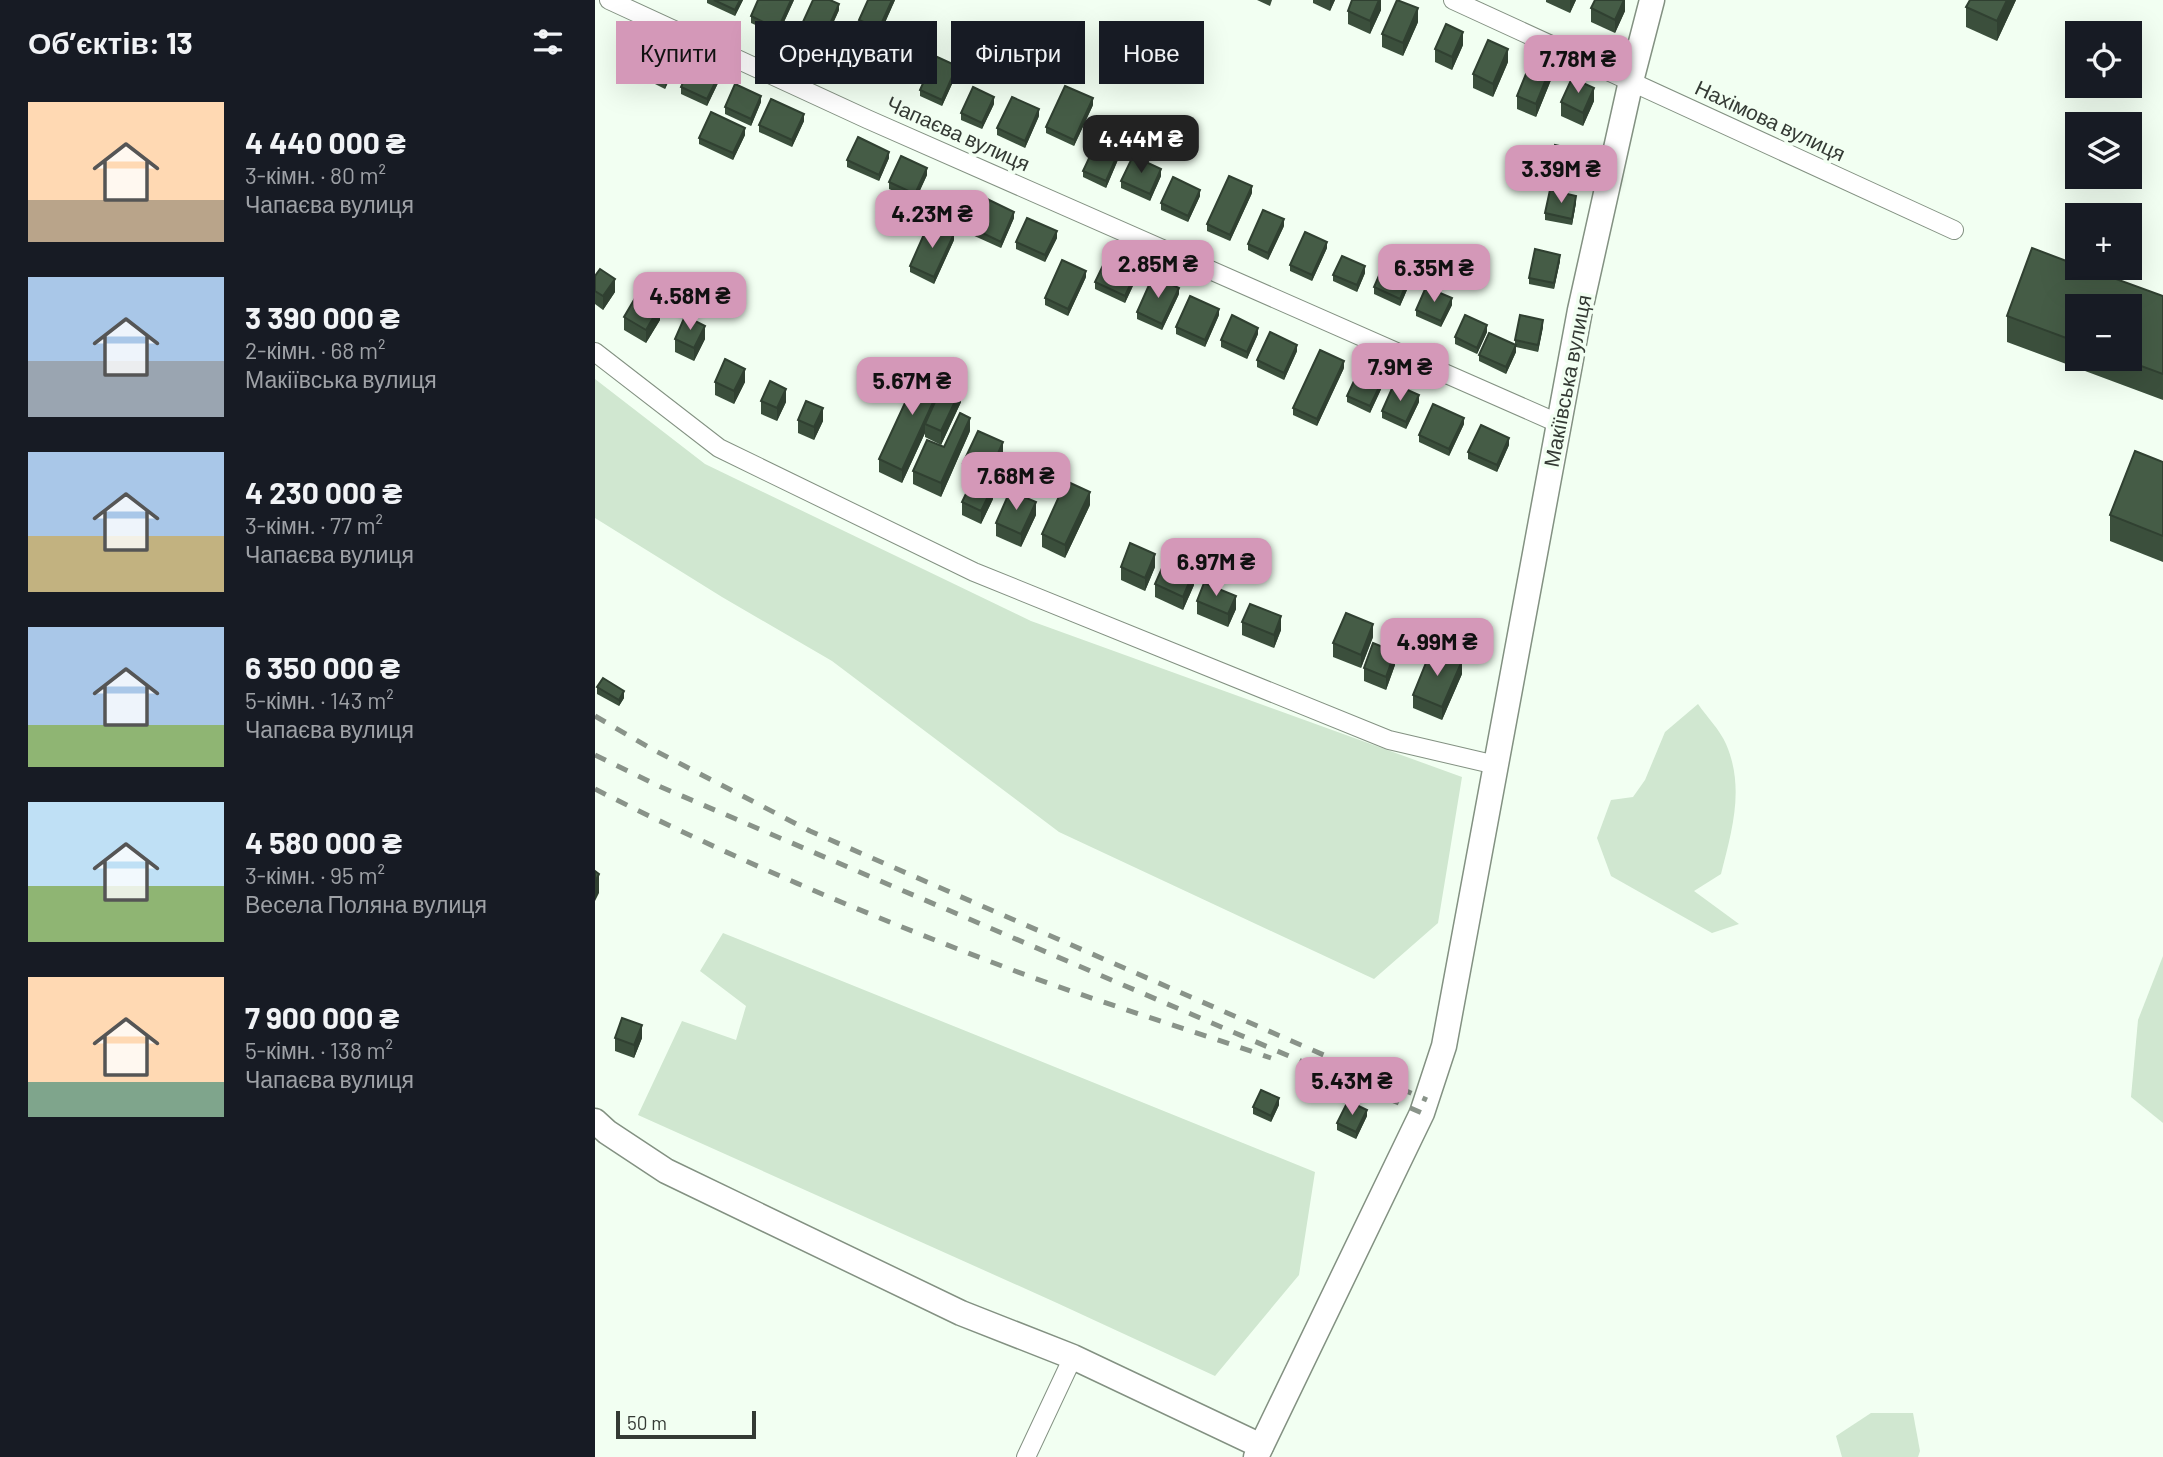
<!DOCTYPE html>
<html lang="uk">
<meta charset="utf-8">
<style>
:root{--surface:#171b24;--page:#20242c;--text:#f1f3f6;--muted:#9ea1a6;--accent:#d498b8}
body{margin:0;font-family:Barlow,sans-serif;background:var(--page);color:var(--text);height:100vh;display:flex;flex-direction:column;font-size:26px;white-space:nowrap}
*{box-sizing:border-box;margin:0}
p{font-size:23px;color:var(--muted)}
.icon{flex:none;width:38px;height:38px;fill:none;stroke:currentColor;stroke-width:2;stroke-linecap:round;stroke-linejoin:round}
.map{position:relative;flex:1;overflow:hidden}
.sheet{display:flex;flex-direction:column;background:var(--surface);width:595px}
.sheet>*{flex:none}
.hud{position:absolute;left:21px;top:21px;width:665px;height:63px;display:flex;gap:14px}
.controls{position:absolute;left:1470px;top:21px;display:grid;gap:14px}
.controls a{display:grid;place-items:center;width:77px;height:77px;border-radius:0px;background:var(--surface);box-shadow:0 7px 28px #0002;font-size:35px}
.scale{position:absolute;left:21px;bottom:18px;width:140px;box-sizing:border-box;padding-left:7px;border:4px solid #343a34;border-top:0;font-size:19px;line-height:24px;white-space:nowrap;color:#343a34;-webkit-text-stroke:5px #f2fff2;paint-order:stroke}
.price{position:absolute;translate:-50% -60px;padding:0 16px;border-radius:14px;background:var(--accent);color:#111;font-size:23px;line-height:46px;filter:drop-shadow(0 2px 4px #0008)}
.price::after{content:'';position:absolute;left:50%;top:42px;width:21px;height:16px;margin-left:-10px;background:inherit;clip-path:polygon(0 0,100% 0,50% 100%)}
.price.active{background:#222;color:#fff}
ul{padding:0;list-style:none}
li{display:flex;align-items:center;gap:21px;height:175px;padding:0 28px}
li span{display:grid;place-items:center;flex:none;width:196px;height:140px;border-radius:0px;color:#555}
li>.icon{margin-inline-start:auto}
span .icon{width:84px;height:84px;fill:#fffc;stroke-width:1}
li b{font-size:30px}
h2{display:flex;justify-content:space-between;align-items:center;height:84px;padding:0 28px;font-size:30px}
.tag{padding:0 24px;border-radius:0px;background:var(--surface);box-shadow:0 7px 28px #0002;font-size:24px;line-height:63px}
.tag.active{background:var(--accent);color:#111}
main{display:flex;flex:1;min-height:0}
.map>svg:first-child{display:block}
</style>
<main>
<section class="sheet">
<h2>Об’єктів: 13<svg class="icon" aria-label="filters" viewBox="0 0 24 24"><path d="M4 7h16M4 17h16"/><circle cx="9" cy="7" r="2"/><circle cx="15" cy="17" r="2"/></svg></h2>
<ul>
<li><span style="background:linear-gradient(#ffd9b3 70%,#b9a48a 0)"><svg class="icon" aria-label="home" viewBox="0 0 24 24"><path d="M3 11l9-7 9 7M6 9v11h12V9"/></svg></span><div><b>4 440 000 ₴</b><p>3-кімн. · 80 m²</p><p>Чапаєва вулиця</p></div></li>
<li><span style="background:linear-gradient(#a9c7e8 60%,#9aa5b1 0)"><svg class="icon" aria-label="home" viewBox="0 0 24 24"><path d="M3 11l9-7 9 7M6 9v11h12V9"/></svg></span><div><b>3 390 000 ₴</b><p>2-кімн. · 68 m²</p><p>Макіївська вулиця</p></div></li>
<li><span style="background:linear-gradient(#a9c7e8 60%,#c2b280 0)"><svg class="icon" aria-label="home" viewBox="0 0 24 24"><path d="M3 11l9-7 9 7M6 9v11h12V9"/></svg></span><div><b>4 230 000 ₴</b><p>3-кімн. · 77 m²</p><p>Чапаєва вулиця</p></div></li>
<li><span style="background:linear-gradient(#a9c7e8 70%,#8fb573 0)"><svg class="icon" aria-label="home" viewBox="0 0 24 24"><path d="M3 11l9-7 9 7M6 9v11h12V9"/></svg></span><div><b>6 350 000 ₴</b><p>5-кімн. · 143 m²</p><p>Чапаєва вулиця</p></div></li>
<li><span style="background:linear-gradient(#bfe0f5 60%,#8fb573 0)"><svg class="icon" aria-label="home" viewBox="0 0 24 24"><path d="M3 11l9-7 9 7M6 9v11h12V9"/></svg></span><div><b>4 580 000 ₴</b><p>3-кімн. · 95 m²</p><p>Весела Поляна вулиця</p></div></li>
<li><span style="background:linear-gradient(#ffd9b3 75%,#7fa58c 0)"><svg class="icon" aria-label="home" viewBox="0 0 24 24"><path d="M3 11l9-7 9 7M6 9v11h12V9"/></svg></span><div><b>7 900 000 ₴</b><p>5-кімн. · 138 m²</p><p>Чапаєва вулиця</p></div></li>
</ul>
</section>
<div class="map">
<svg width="1568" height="1457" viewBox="0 0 1568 1457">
<rect width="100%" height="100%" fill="#f2fff2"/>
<!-- green -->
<g fill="#d0e7d0">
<path d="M0,379l110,85 326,157 431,156 -24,146 -64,56 -315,-147 -227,-171 -110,-64 -127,-79z"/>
<path d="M1103,704c9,13 22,26 28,40 19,44 6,86 -5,130l-27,17 45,33 -27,9 -101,-57 -14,-38 14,-38 22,-3 12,-17 20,-48z"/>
<path d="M128,933l592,239 -16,103 -84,101 -158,-73 -419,-188 44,-94 54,19 10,-34 -46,-35z"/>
<path d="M1568,956v167l-32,-26 7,-77z"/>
<path d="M1276,1413h42l7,38 -2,6h-76l-6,-21z"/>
</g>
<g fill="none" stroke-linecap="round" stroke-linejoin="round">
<!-- minor casing -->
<g stroke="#839182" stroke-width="20">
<g id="minor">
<path d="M14,0l258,119 693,305"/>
<path d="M858,0l501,230"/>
<path d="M0,352l124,96 255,124 415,168 107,25"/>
<path d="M431,1457l47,-100"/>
</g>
</g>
<!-- secondary casing -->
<g stroke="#839182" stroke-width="27">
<g id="secondary">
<path d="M0,1121l12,11 59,39 295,142 112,44 188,89"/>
<path d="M661,1457l166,-344 22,-67 136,-736 51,-229 21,-81"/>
</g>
</g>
<!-- minor -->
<use href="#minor" stroke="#fff" stroke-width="18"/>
<!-- secondary -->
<use href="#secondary" stroke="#fff" stroke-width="24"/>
<!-- rail -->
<g stroke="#899389" stroke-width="5" stroke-dasharray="12 12" stroke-linecap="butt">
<path d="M0,716l55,32 160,83 617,269"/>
<path d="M0,755l66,32 761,326"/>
<path d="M0,789c130,66 263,122 399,174 91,35 185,63 277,95"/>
</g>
</g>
<!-- wall -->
<g fill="#3b4f3c" fill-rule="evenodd">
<path d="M112,0h36l-8,16 -28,-13z"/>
<path d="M199,0l-16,35 -27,-12v-7z"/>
<path d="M273,0h27l-16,36 -20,-9v-7z"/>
<path d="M662,0h15l-2,6z"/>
<path d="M718,0h22l-5,11 -17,-8z"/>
<path d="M786,0v10l-11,24 -22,-10v-13z"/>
<path d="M951,0h30l-6,13 -24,-11z"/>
<path d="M1030,0v11l-10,22 -24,-11v-14z"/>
<path d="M1375,0h46l-19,41 -31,-14v-20z"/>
<path d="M244,10l-19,42 -23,-10v-7z"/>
<path d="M823,22l-15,34 -21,-9v-13z"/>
<path d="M868,45l-11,25 -17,-8v-13z"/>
<path d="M913,62l-15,35 -20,-9v-14z"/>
<path d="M82,63l-12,26 -24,-12v-6z"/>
<path d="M362,73l-15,33 -22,-10v-6z"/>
<path d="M956,80l-15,37 -19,-8v-13z"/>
<path d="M124,81l-12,25 -26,-12v-7z"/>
<path d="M999,101l-11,25 -22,-10v-14z"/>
<path d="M166,102l-10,24 -26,-12v-7z"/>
<path d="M399,104l-12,25 -21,-9v-7z"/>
<path d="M498,105l-19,41 -28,-13v-6z"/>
<path d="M444,116l-14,32 -28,-13v-7z"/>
<path d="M209,121l-12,26 -33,-15v-7z"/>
<path d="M150,135l-12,25 -34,-16v-6z"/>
<path d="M525,155l-14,33 -23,-11v-6z"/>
<path d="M294,158l-10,23 -32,-14v-7z"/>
<path d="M991,158l-4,24 -32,-7v-7z"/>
<path d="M332,175l-12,26 -26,-12v-7z"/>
<path d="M566,176l-11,25 -29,-13v-7z"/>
<path d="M657,193l-22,48 -23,-10v-7z"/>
<path d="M605,196l-12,26 -27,-12v-7z"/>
<path d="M981,203l-4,22 -27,-5v-7z"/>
<path d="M419,218l-13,30 -31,-14v-7z"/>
<path d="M689,226l-16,34 -20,-10v-6z"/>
<path d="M462,238l-12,24 -29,-13v-7z"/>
<path d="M359,240l-20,44 -24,-12v-6z"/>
<path d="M732,248l-15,33 -22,-10v-6z"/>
<path d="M1437,248l45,17v3h9l77,28v104l-156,-58v-26zM1482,306h53v53h-53z"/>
<path d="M965,261l-6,28 -25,-5v-6z"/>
<path d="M770,273l-8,19 -24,-11v-6z"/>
<path d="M543,275l-13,28 -30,-14v-7z"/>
<path d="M0,276l20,16 -12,18 -8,-6z"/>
<path d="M491,277l-18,39 -23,-11v-7z"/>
<path d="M815,283l-10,23 -26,-12v-7z"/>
<path d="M584,294l-17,36 -25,-11v-7z"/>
<path d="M857,305l-11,22 -25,-11v-6z"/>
<path d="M624,315l-14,32 -29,-13v-7z"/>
<path d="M29,317l36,3 -14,23 -22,-13z"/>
<path d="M948,327l-5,25 -22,-5v5l-10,22 -27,-13v-6l36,-10v-5z"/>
<path d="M892,332l-10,22 -22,-10v-7z"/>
<path d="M663,334l-11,25 -26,-12v-7z"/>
<path d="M80,339h30l-11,22 -19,-9z"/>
<path d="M702,351l-13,29 -27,-13v-7z"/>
<path d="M749,368l-27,58 -24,-11v-7z"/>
<path d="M120,382h30l-11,22 -19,-9z"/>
<path d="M351,382l15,20 -20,43 -16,-8v-4l-23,50 -23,-11v-13z"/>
<path d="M788,385l-13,28 -23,-11v-6z"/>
<path d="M166,401l25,1 -9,19 -16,-7z"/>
<path d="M824,402l-13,27 -24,-11v-7z"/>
<path d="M203,420l25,1 -9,19 -16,-7z"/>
<path d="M869,424l-15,32 -30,-14v-7z"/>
<path d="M375,431l-29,66 -28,-13v-13l31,-24z"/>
<path d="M914,445l-12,27 -29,-13v-7z"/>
<path d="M408,455l-13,30 3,14 -12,25 -19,-9v-13l10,-22 -9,-4v-13z"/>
<path d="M1568,462v100l-53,-21v-26z"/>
<path d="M495,505l-25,53 -23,-11v-13z"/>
<path d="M441,515l-15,32 -25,-11v-13z"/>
<path d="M526,567h34l-10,24 -24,-11z"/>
<path d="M560,584l39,1 -11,25 -28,-13z"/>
<path d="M602,601l39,8 -8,18 -31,-13z"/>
<path d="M647,622l39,8 -7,18 -32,-13z"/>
<path d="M778,637l-12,31 -28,-11v-14z"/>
<path d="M800,665l-9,25 -22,-9v-13z"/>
<path d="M867,674l-20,46 -29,-12v-13z"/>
<path d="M2,687l27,11 -5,8 -22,-12z"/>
<path d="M20,1038h27l-8,20 -19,-7z"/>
<path d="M684,1105l-8,17 -18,-8v-7z"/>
<path d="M772,1116l-11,23 -19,-9v-7z"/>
</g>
<!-- shaded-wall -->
<g fill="#304031">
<path d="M145,0h3l-8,16v-6z"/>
<path d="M196,0h3l-16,35v-6z"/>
<path d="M297,0h3l-16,36v-7z"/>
<path d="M735,0h5l-5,11z"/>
<path d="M784,0h2v10l-11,24v-13z"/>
<path d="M975,0h6l-6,13z"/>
<path d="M1029,0h1v11l-10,22v-13z"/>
<path d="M1412,0h9l-19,41v-20z"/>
<path d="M244,4v6l-19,42v-6z"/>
<path d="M823,8v14l-15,34v-13z"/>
<path d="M868,32v13l-11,25v-13z"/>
<path d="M913,49v13l-15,35v-13z"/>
<path d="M82,56v7l-12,26v-7z"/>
<path d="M362,66v7l-15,33v-6z"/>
<path d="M956,67v13l-15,37v-13z"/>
<path d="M124,75v6l-12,25v-7z"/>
<path d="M999,88v13l-11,25v-13z"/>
<path d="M166,96v6l-10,24v-7z"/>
<path d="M399,97v7l-12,25v-6z"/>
<path d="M498,98v7l-19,41v-6z"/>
<path d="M444,109v7l-14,32v-7z"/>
<path d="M209,114v7l-12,26v-7z"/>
<path d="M150,128v7l-12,25v-7z"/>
<path d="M525,149v6l-14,33v-7z"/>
<path d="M294,152v6l-10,23v-6z"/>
<path d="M991,152v6l-4,24v-7z"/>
<path d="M332,168v7l-12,26v-7z"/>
<path d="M566,169v7l-11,25v-7z"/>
<path d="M657,186v7l-22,48v-6z"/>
<path d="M605,190v6l-12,26v-6z"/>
<path d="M981,196v7l-4,22v-6z"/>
<path d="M419,212v6l-13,30v-6z"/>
<path d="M689,219v7l-16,34v-7z"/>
<path d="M462,231v7l-12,24v-7z"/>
<path d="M359,234v6l-20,44v-7z"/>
<path d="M732,242v6l-15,33v-6z"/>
<path d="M965,255v6l-6,28v-6z"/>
<path d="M770,266v7l-8,19v-7z"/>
<path d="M543,268v7l-13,28v-7z"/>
<path d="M491,271v6l-18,39v-7z"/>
<path d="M815,276v7l-10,23v-7z"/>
<path d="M20,279v13l-12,18v-14z"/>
<path d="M584,288v6l-17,36v-6z"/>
<path d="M857,298v7l-11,22v-6z"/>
<path d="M65,306v14l-14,23v-13z"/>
<path d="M624,309v6l-14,32v-7z"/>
<path d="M948,320v7l-5,25v-7z"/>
<path d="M892,325v7l-10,22v-6z"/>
<path d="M110,326v13l-11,22v-13z"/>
<path d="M663,328v6l-11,25v-7z"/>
<path d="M702,345v6l-13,29v-7z"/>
<path d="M921,345v7l-10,22v-7z"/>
<path d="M749,361v7l-27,58v-7z"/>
<path d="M150,369v13l-11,22v-13z"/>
<path d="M351,374v13l-21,37v9l-23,50v-13z"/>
<path d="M788,379v6l-13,28v-7z"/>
<path d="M191,389v13l-9,19v-13z"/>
<path d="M366,389v13l-20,43v-14z"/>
<path d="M824,395v7l-13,27v-7z"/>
<path d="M228,408v13l-9,19v-13z"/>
<path d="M375,418v13l-29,66v-14z"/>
<path d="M869,418v6l-15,32v-7z"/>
<path d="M914,438v7l-12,27v-7z"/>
<path d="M408,442v13l-14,32v-13z"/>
<path d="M398,486v13l-12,25v-13z"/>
<path d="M495,492v13l-25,53v-13z"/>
<path d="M441,502v13l-15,32v-13z"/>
<path d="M560,554v13l-10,24v-13z"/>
<path d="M599,571v14l-11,25v-13z"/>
<path d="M641,596v13l-8,18v-13z"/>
<path d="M686,616v14l-7,18v-13z"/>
<path d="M778,624v13l-12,31v-13z"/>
<path d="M800,652v13l-9,25v-13z"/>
<path d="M867,661v13l-20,46v-13z"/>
<path d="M29,691v7l-5,8v-6z"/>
<path d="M4,874v19l-4,8v-19z"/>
<path d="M47,1025v13l-8,20v-13z"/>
<path d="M684,1098v7l-8,17v-6z"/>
<path d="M772,1110v6l-11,23v-7z"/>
</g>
<!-- building -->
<g fill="#455c46" stroke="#304031" stroke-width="2">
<path d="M119,0h26l-5,10z"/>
<path d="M163,0h33l-13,29 -27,-13z"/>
<path d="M218,0h17l9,4 -19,42 -23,-11z"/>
<path d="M273,0h24l-13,29 -20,-9z"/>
<path d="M757,0h27l-9,21 -22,-10z"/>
<path d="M802,0l21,8 -15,35 -21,-9z"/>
<path d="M1000,0h29l-9,20 -24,-12z"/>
<path d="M1375,0h37l-10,21 -31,-14z"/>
<path d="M851,24l17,8 -11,25 -17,-8z"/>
<path d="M893,40l20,9 -15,35 -20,-10z"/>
<path d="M57,45l25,11 -12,26 -24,-11z"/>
<path d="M340,56l22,10 -15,34 -22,-10z"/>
<path d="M937,59l19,8 -15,37 -19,-8z"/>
<path d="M97,62l27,13 -12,24 -26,-12z"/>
<path d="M977,78l22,10 -11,25 -22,-11z"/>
<path d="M140,84l26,12 -10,23 -26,-12z"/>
<path d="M470,86l28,12 -19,42 -28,-13z"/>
<path d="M378,87l21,10 -12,26 -21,-10z"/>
<path d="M417,97l27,12 -14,32 -28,-13z"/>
<path d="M176,99l33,15 -12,26 -33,-15z"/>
<path d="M116,112l34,16 -12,25 -34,-15z"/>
<path d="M263,137l31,15 -10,23 -32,-15z"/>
<path d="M503,139l22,10 -14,32 -23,-10z"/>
<path d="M960,145l31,7 -4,23 -32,-7z"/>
<path d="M306,156l26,12 -12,26 -26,-12z"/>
<path d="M538,156l28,13 -11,25 -29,-13z"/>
<path d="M634,176l23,10 -22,49 -23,-11z"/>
<path d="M578,177l27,13 -12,26 -27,-13z"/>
<path d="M955,190l26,6 -4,23 -27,-6z"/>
<path d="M388,197l31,15 -13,30 -31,-15z"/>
<path d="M668,210l21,9 -16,34 -20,-9z"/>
<path d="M432,218l30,13 -12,24 -29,-13z"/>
<path d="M334,223l25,11 -20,43 -24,-11z"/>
<path d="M710,232l22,10 -15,33 -22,-10z"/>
<path d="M1437,248l45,17v3h9l77,28v78l-41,-15h8v-53h-53v36l-70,-26z"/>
<path d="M940,249l25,6 -6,28 -25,-5z"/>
<path d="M513,255l30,13 -13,28 -30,-14z"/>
<path d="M747,256l23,10 -8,19 -24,-10z"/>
<path d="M467,260l24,11 -18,38 -23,-11z"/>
<path d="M789,264l26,12 -10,23 -26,-12z"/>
<path d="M5,269l15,10 -12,17 -8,-5v-15z"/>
<path d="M558,276l26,12 -17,36 -25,-12z"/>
<path d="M831,287l26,11 -11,23 -25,-11z"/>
<path d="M43,293l22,13 -14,24 -22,-13z"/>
<path d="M595,296l29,13 -14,31 -29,-13z"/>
<path d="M637,315l26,13 -11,24 -26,-12z"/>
<path d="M870,315l22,10 -10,23 -22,-11z"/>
<path d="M925,315l23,5 -5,25 -23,-5z"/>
<path d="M90,316l20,10 -11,22 -19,-9z"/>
<path d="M675,332l27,13 -13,28 -27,-13z"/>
<path d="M894,333l27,12 -10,22 -27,-12z"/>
<path d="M725,350l24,11 -27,58 -24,-11z"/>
<path d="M130,359l20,10 -11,22 -19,-9z"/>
<path d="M328,364l23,10 -44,96 -23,-11z"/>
<path d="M765,368l23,11 -13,27 -23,-10z"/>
<path d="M175,381l16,8 -9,19 -16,-7z"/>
<path d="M349,382l17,7 -20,42 -16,-7z"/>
<path d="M799,384l25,11 -13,27 -24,-11z"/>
<path d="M211,401l17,7 -9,19 -16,-7z"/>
<path d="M838,404l31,14 -15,31 -30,-14z"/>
<path d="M365,413l10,5 -29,65 -28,-12 14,-31 17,7z"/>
<path d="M886,425l28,13 -12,27 -29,-13z"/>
<path d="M383,431l25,11 -14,32 -26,-11z"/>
<path d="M1540,451l28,11v74l-53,-21z"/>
<path d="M379,477l19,9 -12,25 -19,-9z"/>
<path d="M471,481l24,11 -25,53 -23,-11z"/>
<path d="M415,491l26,11 -15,32 -25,-11z"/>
<path d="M535,543l25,11 -10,24 -24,-11z"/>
<path d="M571,559l28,12 -11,26 -28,-13z"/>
<path d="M609,583l32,13 -8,18 -31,-13z"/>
<path d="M655,604l31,12 -7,19 -32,-13z"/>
<path d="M751,613l27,11 -12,31 -28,-12z"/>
<path d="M778,643l22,9 -9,25 -22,-9z"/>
<path d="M837,648l30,13 -20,46 -29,-12z"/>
<path d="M8,678l21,13 -5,9 -22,-13z"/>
<path d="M0,871l4,3 -4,8z"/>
<path d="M27,1018l20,7 -8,20 -19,-7z"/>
<path d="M666,1090l18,8 -8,18 -18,-9z"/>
<path d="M753,1101l19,9 -11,22 -19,-9z"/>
</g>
<g text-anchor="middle" stroke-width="7" stroke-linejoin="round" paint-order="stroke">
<!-- street labels -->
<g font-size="21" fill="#343a34" stroke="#f2fff2">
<text transform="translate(1175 121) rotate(25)" y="7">Нахімова вулиця</text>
<text transform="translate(363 134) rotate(24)" y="7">Чапаєва вулиця</text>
<text transform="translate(973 381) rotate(-79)" y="7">Макіївська вулиця</text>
</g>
</g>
</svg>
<div class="controls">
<a><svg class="icon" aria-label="locate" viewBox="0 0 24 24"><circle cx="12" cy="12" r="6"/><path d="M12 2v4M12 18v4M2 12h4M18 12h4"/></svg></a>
<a><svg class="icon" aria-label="layers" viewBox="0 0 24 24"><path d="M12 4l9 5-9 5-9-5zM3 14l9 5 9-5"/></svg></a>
<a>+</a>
<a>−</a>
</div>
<div class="scale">50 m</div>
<b class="price" style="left:983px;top:95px">7.78M ₴</b>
<b class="price active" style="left:546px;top:175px">4.44M ₴</b>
<b class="price" style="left:966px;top:205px">3.39M ₴</b>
<b class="price" style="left:337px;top:250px">4.23M ₴</b>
<b class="price" style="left:563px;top:300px">2.85M ₴</b>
<b class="price" style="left:839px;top:304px">6.35M ₴</b>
<b class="price" style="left:95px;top:332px">4.58M ₴</b>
<b class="price" style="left:805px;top:403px">7.9M ₴</b>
<b class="price" style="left:317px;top:417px">5.67M ₴</b>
<b class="price" style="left:421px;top:512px">7.68M ₴</b>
<b class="price" style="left:621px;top:598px">6.97M ₴</b>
<b class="price" style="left:842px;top:678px">4.99M ₴</b>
<b class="price" style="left:757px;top:1117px">5.43M ₴</b>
<div class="hud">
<a class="tag active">Купити</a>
<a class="tag">Орендувати</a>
<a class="tag">Фільтри</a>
<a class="tag">Нове</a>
</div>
</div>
</main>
